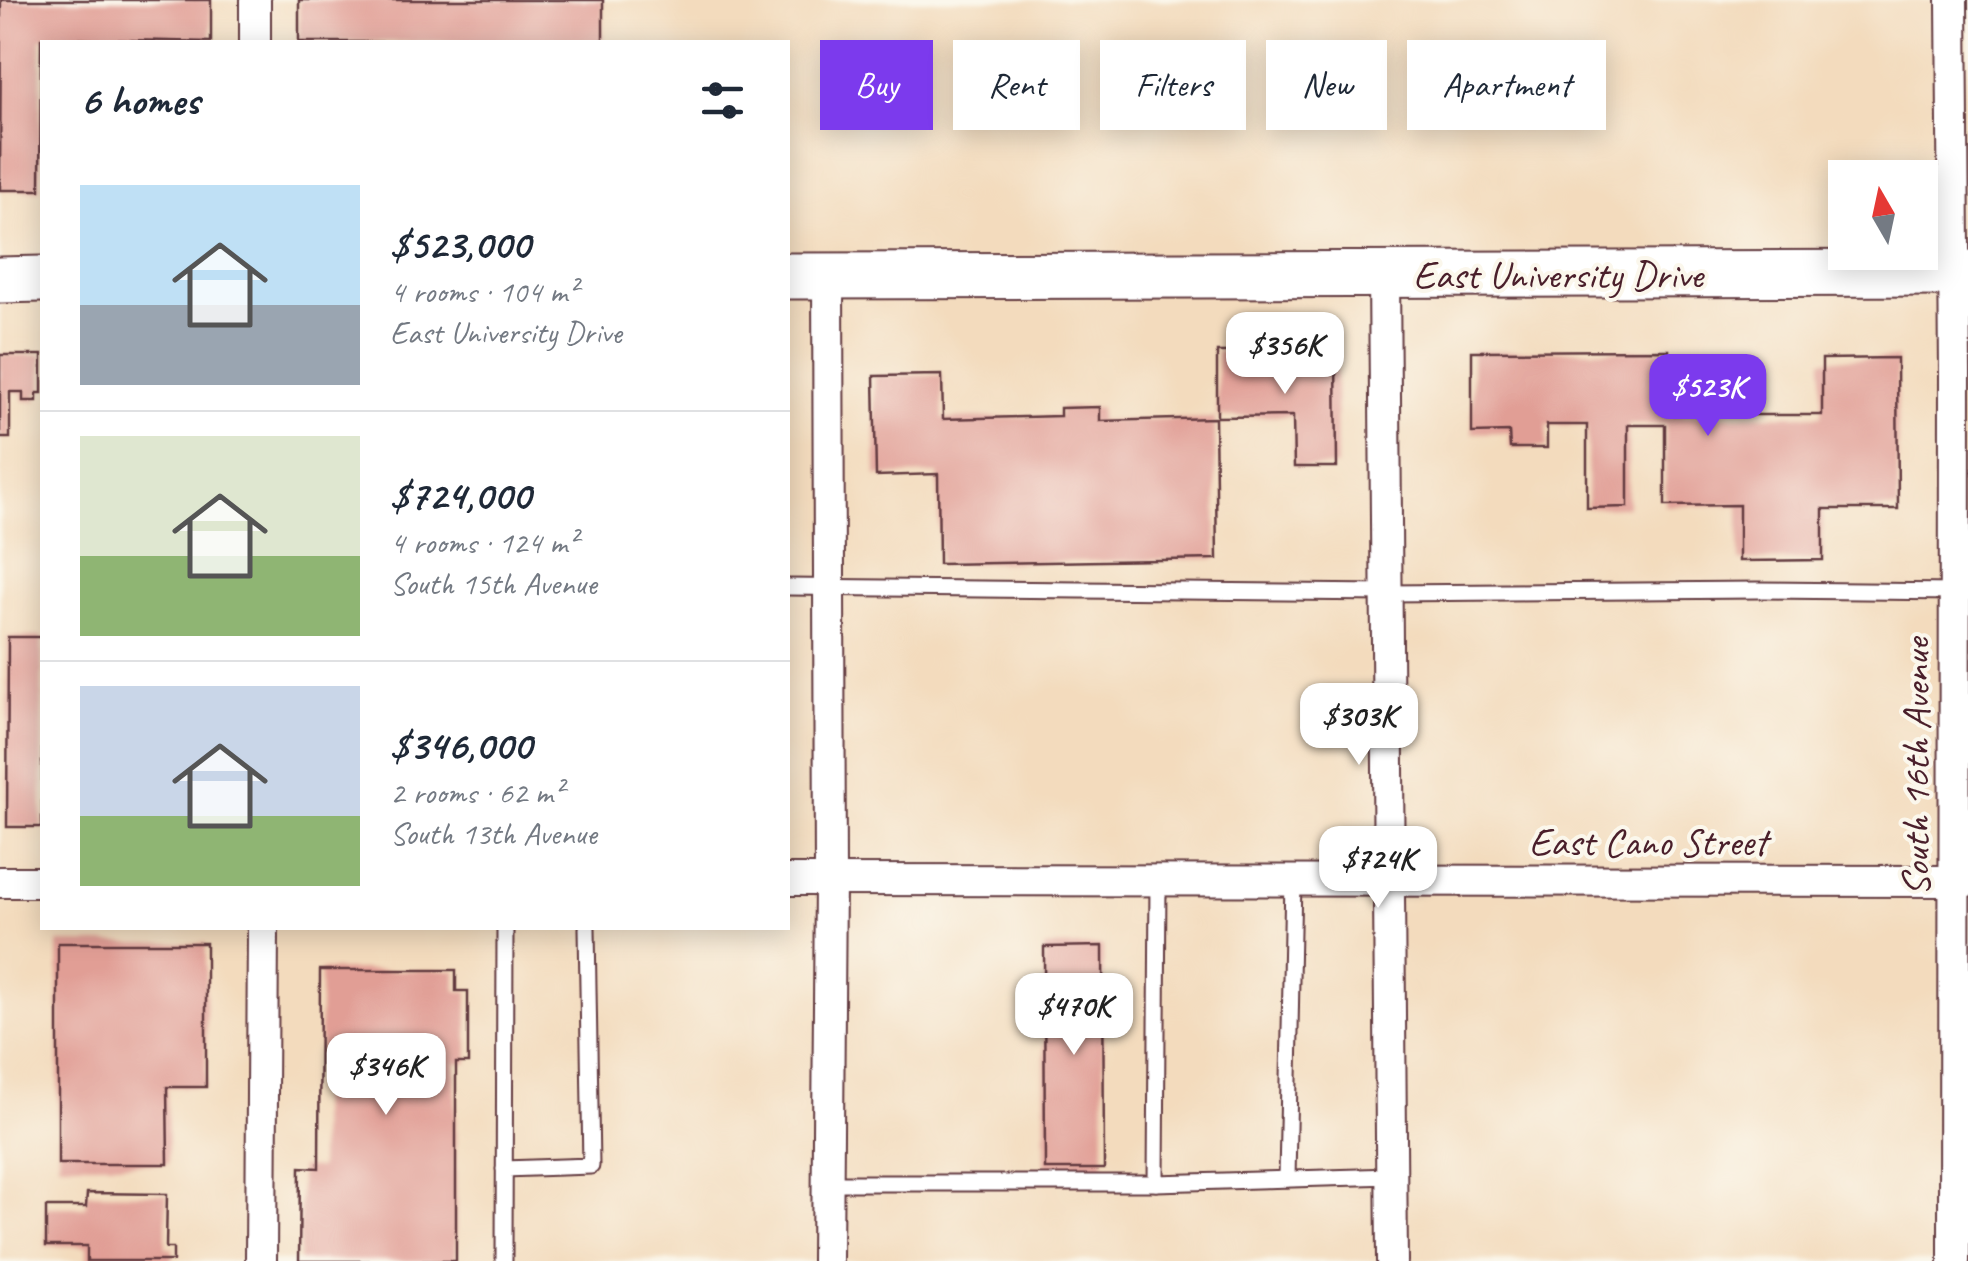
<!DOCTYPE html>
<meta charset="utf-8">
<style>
:root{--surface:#fff;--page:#f6f6f7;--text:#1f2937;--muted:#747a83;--line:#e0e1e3;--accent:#7c3aed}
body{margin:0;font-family:Caveat,sans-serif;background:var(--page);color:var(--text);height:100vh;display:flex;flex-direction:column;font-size:38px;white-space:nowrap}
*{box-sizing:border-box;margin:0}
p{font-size:32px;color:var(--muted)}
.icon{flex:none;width:55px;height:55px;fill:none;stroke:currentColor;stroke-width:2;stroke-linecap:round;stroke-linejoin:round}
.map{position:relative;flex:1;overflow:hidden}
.drawer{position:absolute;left:40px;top:40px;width:750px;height:890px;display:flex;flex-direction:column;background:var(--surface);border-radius:0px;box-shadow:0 5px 25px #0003}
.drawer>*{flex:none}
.guide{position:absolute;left:820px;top:40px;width:950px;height:90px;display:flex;gap:20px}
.needle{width:65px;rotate:351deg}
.fabs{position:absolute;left:1828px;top:160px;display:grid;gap:20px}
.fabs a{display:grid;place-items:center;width:110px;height:110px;border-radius:0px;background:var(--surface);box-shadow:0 5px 25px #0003;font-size:50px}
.price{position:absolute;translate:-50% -85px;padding:0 22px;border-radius:20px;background:#fff;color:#222;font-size:32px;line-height:65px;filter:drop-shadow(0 2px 5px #0008)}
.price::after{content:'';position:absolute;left:50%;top:60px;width:30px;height:22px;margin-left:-15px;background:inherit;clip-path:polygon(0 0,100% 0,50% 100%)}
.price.selected{background:var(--accent);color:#fff}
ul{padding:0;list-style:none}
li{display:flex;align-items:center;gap:30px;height:250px;padding:0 40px}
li+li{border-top:2px solid var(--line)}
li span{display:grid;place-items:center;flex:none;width:280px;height:200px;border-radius:0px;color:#555}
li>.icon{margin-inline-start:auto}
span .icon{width:120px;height:120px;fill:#fffc;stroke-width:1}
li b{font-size:42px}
h2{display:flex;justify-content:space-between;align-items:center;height:120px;padding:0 40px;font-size:42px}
.chip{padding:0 35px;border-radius:0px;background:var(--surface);box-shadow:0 5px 25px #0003;font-size:35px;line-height:90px}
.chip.selected{background:var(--accent);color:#fff}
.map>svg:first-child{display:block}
</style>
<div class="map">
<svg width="1968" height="1261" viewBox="0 0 1968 1261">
<rect width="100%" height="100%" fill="#fbf7ec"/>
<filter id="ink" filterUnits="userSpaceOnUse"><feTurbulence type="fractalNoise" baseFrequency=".01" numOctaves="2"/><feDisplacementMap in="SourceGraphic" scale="20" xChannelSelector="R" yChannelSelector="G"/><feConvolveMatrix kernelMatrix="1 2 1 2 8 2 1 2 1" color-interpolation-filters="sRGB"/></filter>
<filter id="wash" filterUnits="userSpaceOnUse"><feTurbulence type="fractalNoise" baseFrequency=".0048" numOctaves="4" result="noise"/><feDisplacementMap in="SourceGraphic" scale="40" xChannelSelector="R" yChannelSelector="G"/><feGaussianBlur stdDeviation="2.25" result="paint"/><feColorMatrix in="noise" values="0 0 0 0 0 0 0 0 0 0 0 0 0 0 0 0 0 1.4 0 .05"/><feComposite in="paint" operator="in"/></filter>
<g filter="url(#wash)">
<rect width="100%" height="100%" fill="#f3dbbd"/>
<g id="blocks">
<!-- building -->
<g fill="#e19e95">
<path d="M1,0h210v42l-170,-4 -1,152h-40z"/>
<rect x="299" y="0" width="304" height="42"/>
<path d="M1669,350v65h153v-56l75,-1 1,151h-75v51l-84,1v-56l-74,1v-81h-37v82l-41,1v-83h-40v23h-37l-1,-16 -37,1v-82z"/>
<path d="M1336,351l1,116h-43l-1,-51 -76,1v-65z"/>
<path d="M0,355h42v38h-5v8h-14v-9h-13v46h-10z"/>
<path d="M942,375l1,44 117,-3v-8l40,-1v14l115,-3 2,141 -278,5 -1,-90 -62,2 -2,-100z"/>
<path d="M8,637h34v190h-35z"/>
<path d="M58,943h148v144h-39l1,77h-110z"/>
<path d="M1103,946l1,223h-59l-1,-222z"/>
<path d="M320,970h136v21h12v72h-12v198h-157l1,-94 19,1z"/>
<path d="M87,1193l80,1 -1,54h7v13h-86v-15h-41v-39h40z"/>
</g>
</g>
</g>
<g filter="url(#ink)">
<use href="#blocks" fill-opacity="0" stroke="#633b41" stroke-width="2.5"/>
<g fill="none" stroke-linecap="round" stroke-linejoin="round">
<!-- lane casing -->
<g stroke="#633b41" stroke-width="19">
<g id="lane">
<path d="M788,587l599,6 371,-3 200,2"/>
<path d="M1158,880l-2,303 236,-7"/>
<path d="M504,1169l87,-3 -4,-238"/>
<path d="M1287,1179l6,-299"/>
<path d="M828,1183h328"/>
<path d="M504,1261l1,-333"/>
</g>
</g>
<!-- street casing -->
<g stroke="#633b41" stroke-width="34">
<g id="street">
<path d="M255,0v42"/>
<path d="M1952,0l3,373 -1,888"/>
<path d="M1384,274l8,987"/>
<path d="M788,880l1180,1"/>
<path d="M0,882h42"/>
<path d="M261,1261l2,-333"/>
<path d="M827,1261l3,-381 -2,-605"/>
</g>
</g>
<!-- primary casing -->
<g stroke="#633b41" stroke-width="49">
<g id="primary">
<path d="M788,276l1180,-3"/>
<path d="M0,280l42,-1"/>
</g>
</g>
<!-- lane -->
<use href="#lane" stroke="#fff" stroke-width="15"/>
<!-- street -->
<use href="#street" stroke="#fff" stroke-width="30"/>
<!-- primary -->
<use href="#primary" stroke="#fff" stroke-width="45"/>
</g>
</g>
<g text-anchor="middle" stroke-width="8" stroke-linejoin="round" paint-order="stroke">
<!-- street labels -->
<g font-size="40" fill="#4a1f2b" stroke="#fbf7ec">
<text x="1558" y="288">East University Drive</text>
<text transform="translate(1915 767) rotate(-90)" y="14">South 16th Avenue</text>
<text x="1648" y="855">East Cano Street</text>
</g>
</g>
</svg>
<div class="fabs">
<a><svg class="needle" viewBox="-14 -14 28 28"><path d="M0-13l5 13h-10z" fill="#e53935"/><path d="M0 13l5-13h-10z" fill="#747a83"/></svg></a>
</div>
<b class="price" style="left:1285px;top:397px">$356K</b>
<b class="price selected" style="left:1708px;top:439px">$523K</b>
<b class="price" style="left:1359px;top:768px">$303K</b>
<b class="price" style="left:1378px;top:911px">$724K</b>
<b class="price" style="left:1074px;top:1058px">$470K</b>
<b class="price" style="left:386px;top:1118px">$346K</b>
<div class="guide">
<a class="chip selected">Buy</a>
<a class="chip">Rent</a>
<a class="chip">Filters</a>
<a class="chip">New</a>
<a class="chip">Apartment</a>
</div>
<section class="drawer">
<h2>6 homes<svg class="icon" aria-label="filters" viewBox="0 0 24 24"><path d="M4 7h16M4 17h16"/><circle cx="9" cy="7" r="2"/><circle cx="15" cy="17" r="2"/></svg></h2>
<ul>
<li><span style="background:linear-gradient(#bfe0f5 60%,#9aa5b1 0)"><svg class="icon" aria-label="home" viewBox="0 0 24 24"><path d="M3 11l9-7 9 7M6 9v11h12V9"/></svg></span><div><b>$523,000</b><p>4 rooms · 104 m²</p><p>East University Drive</p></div></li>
<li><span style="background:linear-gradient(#dfe7d0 60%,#8fb573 0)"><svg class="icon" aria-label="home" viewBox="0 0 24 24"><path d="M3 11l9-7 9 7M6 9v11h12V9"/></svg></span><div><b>$724,000</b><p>4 rooms · 124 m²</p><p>South 15th Avenue</p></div></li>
<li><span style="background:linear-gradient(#c9d6e8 65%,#8fb573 0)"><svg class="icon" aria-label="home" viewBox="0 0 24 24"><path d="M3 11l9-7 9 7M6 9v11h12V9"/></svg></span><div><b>$346,000</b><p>2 rooms · 62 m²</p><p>South 13th Avenue</p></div></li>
</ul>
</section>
</div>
